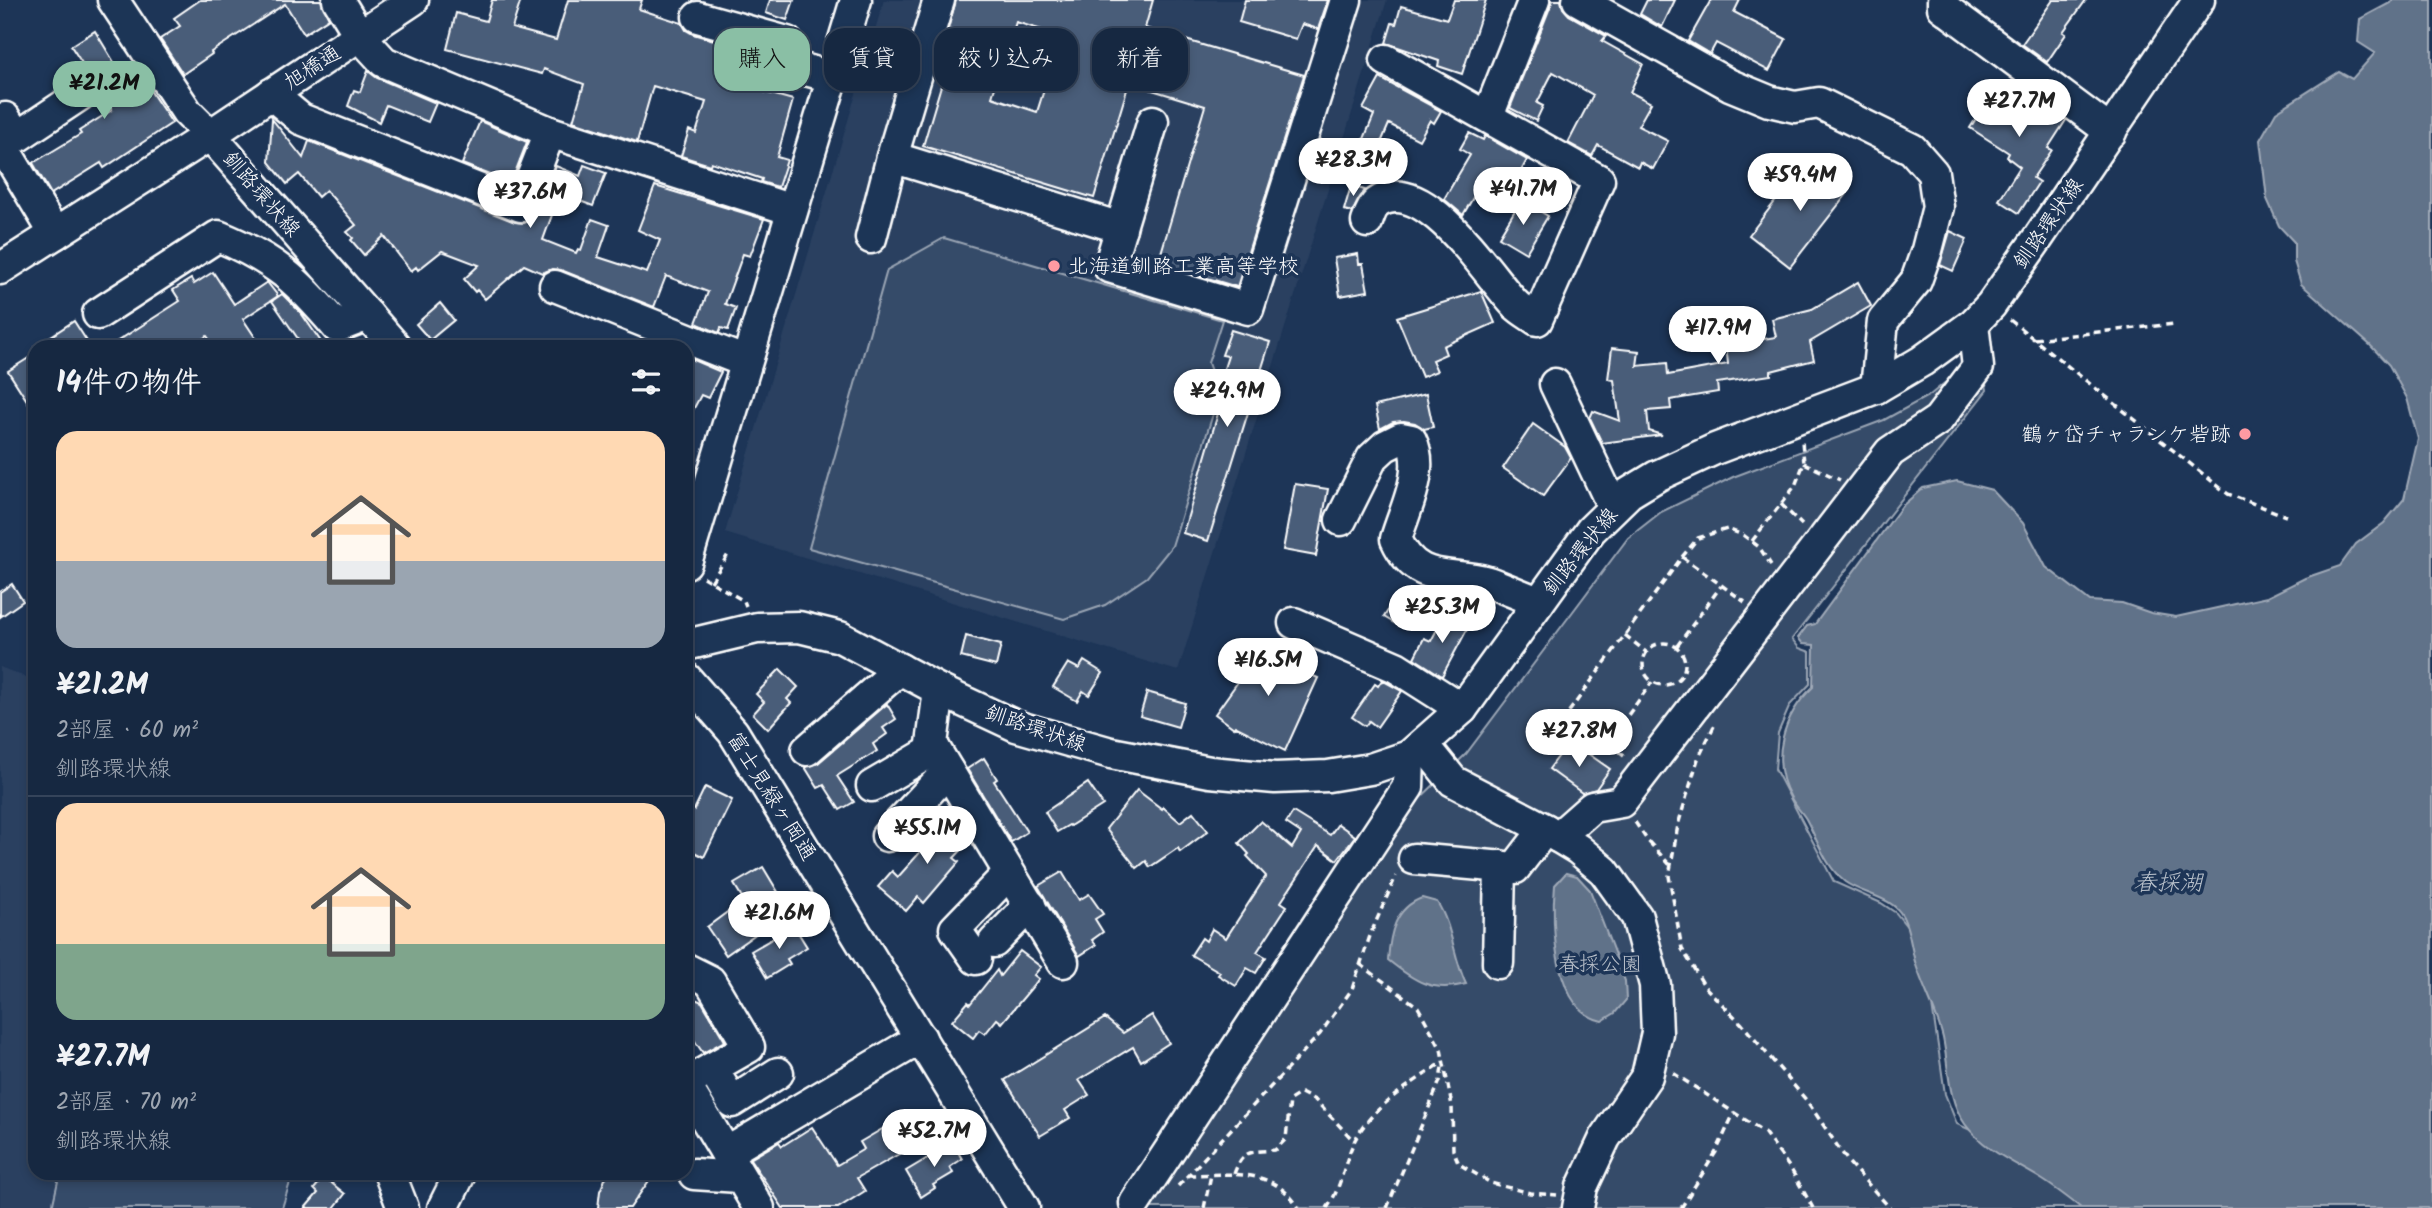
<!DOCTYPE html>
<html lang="ja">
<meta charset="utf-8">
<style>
:root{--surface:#162841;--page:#1f3048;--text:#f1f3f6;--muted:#9ea6b1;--line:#35445a;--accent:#8abfa5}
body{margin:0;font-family:Kalam,"Klee One",sans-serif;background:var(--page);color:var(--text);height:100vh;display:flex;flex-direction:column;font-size:26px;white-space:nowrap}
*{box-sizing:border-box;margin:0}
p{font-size:23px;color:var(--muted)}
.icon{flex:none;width:38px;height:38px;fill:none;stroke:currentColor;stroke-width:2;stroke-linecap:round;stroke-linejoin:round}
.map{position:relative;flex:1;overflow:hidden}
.side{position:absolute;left:28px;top:340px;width:665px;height:840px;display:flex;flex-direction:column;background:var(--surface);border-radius:21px;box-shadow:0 4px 10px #0003,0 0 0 2px var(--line)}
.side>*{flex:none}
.banner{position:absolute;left:714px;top:28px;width:665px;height:63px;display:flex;gap:14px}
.price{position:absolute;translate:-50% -60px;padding:0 16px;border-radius:24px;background:#fff;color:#222;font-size:23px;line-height:46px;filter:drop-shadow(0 2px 4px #0008)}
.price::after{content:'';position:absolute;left:50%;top:42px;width:21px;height:16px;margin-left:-10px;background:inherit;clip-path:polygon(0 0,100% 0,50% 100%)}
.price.selected{background:var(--accent);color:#111}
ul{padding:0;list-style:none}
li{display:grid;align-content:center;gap:14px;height:371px;padding:0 28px}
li+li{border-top:2px solid var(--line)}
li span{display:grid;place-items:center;height:217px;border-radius:21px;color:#555}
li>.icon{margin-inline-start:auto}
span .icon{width:126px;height:126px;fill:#fffc;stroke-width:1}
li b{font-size:30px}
h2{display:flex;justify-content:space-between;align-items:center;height:84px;padding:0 28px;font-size:30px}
.tag{padding:0 24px;border-radius:21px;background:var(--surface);box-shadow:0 4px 10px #0003,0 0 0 2px var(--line);font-size:24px;line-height:63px}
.tag.selected{background:var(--accent);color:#111}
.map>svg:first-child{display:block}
</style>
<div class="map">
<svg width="2432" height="1208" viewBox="0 0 2432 1208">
<rect width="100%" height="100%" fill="#1d3557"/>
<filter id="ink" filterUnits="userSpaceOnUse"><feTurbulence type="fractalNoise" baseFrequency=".0143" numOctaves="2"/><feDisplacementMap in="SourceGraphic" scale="14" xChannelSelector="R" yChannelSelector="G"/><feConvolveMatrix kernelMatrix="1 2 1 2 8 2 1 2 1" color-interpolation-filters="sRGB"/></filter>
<g filter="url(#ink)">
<!-- built -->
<g fill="#2a4161">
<path d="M884,0h503l-209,671 -453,-138z"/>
<path d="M0,667l35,14v491l243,1 -31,35h-247z"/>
</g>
<!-- green -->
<g fill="#364b69" stroke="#9aa5b4" stroke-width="2">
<path d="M944,238l278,82 -14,43 8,22 1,16 -45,145 -25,31 -42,28 -41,14 -255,-71 78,-278z"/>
<path d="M1981,353l6,37 -195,249 7,9 11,4v32l-20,21 -12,28 -3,36 59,113 47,21 15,10 23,29 16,34 -3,29 13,89 12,30 130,58 22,26h-962l265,-402 54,-52 162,-216 33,-26 72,-35 151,-57 46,-25z"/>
<path d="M60,1172h233v1l-11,35h-230z"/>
</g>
<!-- water -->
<g fill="#617289" stroke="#a0aab8" stroke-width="2">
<path d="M2392,0h40v1208h-351c-14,-11 -28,-22 -43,-31 -25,-15 -55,-28 -73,-53 -18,-25 -16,-57 -22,-86 -6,-25 -18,-46 -26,-70 -6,-16 -6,-35 -14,-51 -11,-21 -40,-22 -58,-35 -20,-16 -27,-41 -39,-63 -4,-7 -11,-13 -15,-21 -22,-38 -8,-83 22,-111l1,-42 -11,-1 -5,-6 9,-12 8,-2 87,-118 21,-18 34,-7 35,9 31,33 23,44 44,34 32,2 29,10 25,4 91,-20 38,-19 35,-12 16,-22 28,-21 20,-24 14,-60 -11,-41 -18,-33 -19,-20 -69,-61 -7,-23v-19l-15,-16 -12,-27 -7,-59 16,-28 63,-40 13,7 23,-26 -17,-11 2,-23 30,-16z"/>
<path d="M1566,873l11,3 13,14 35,91 1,19 -11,13 -13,8c-48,-10 -51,-97 -47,-136z"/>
<path d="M1422,898l15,4c16,25 16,55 29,82 -34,9 -52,-3 -78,-24 2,-27 7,-52 34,-62z"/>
</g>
<!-- building -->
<g fill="#4a5d79" stroke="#fff" stroke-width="2" fill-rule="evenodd">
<path d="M200,0h121l8,18 -25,16 -19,-30 -74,48 1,2 -29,20 -23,-35 20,-13 -6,-8z"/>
<path d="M492,0h29l-9,28 44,12 12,-40h74l-3,9 43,14 4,7 7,4 64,18 -11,35 47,13 -16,57 10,3 -9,27 -17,-5 1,-3 -51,-17 -1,3 -29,-9 8,-26 7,3 10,-31 -53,-16 -16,56 -64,-21 11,-37 -40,-15 -2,5 -95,-25 9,-36 30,8z"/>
<path d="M770,0h24l-7,20 -21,-7z"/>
<path d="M956,0h197l-8,28 159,47 -67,212 -79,-24 47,-157 -76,-23 -35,115 -171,-52 34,-114 -9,-3zM1016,22l45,14 -24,76 -45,-15z"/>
<path d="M1245,0h83l-10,29 -16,-5 -6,15 -57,-17z"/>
<path d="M1454,0h32l-24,74 -24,-8 1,-5 -53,-18 6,-20 4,1 5,-18 46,13z"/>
<path d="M1553,0h8l2,8 6,7 37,21 -4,5 41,23 -13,28 21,11 -13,23 30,15 -15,28 -13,-7 -2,5 -40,-22 -6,11 -24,-13 25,-48 -40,-23 -16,31 6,3 -7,15 -26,-13z"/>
<path d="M1647,0h28l-13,27 -22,-13z"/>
<path d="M1711,0h29l-6,12 52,27 -17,32 -53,-28 -6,11 -22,-13z"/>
<path d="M2053,0h33l-23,32 3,2 -19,28 -25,-18z"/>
<path d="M95,31l39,64 13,-9 25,37 -68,45 -3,-5 -50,31 -18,-31 48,-29 -2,-3 33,-21 -41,-64z"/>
<path d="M368,71l9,7 59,25 -8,19 -42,-17 -7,17 -31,-16 6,-16 6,2z"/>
<path d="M1380,78l61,33 -7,12 -4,-3 -11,20 -30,-16 -17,40 -16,-6 18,-43 -11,-6z"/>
<path d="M2006,90l25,16 5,-8 30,22 -18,28 4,2 -19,28 6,4 -20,31 -20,-13 21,-33 -13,-10 2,-4 -39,-25 23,-36 8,5z"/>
<path d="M272,119l31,39 6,-17 206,81 9,1 7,-3 6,-7 19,-47 24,10 4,-11 22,8 -13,33 -29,-11 -5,11 -3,-2 -13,36 33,13 2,-4 3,1 11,-31 17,6 -11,32 49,16 13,-33 -22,-10 17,-44 109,33 -14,37 -7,-2 -18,50 11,4 -8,22 -7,-2 -2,5 -23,-10 12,-31 -42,-16 -12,31 -93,-37 -9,-1 -10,4 -18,-8 -39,34 -8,-9 -2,2 -11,-13 15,-14 -37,-14 -24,19 -2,-3 -5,4 -27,-35 -20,19 -13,-15 2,-2 -6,-6 9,-7 -30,-35 -8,7 -19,-23 -12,10 -18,-22z"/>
<path d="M480,121l47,21 -16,41 -49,-19z"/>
<path d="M1469,133l14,7 2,-4 42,24 -25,46 -25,-15 -14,24 -19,-16 26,-44 -10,-6z"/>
<path d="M1809,158l41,32 -60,77 -41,-32z"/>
<path d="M1351,186l14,4 -13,22 -8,-2z"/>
<path d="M1521,200l27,16 -22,37 -27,-16z"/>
<path d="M1950,231l17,8 -14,32 -13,-6z"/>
<path d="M1358,254l1,10h4l5,27 -28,5 -6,-38z"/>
<path d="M213,272l21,32 33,-22 11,14 -35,23 18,27h-47l-7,-10 -16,10h-81l70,-45 -7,-11 18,-11 3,5z"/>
<path d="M1858,282l13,24 -61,36 4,18 -43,11v4l-54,8 1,9 -48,8 1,9 -24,2 2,20 13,4 -60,8 -12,-25 3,-7 27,10 -6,-41 -6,-1 4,-31 27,3 -2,15 30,-3 1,12 60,-11 -2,-19 50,-8 -4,-18 40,-10z"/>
<path d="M1481,291l14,32 -52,23 3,8 -14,6 5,11 -15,6 -25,-60z"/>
<path d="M282,294l19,19 23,33h-21l-31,-45z"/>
<path d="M440,303l14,17 -24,20 -14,-16z"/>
<path d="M74,321l16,25h-54z"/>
<path d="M1231,330l39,12 -62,199 -25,-8 43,-147 -7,-2 9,-28 -6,-1z"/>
<path d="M35,354v59l-27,-42z"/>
<path d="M686,357l35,15 -13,26 -7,-3 -15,28z"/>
<path d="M1426,394l7,33 -9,2 -9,-6 -11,-2 -11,1 -13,7 -5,-23z"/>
<path d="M1533,424l32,23 6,11 -28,38 -40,-28z"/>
<path d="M1295,484l33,5 -12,67 -33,-6z"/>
<path d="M12,584l11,17 -23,16v-25z"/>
<path d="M1395,599l15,9 -11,18 -15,-9z"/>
<path d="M1445,614l24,12 -27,50 -28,-18 10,-20 7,3z"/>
<path d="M966,636l35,9 -5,21 -35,-9z"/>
<path d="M1255,644l32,14 -2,5 33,15 -33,73 -50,-25 -1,2 -19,-14 32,-45 -3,-1z"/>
<path d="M1084,661l19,12 -14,22 -6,-4 -6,10 -24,-14 15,-24 11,6z"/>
<path d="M780,669l18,18 -11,12 4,4 -23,26 -15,-15 11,-12 -8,-8z"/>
<path d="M1382,680l20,11 -25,36 -8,-6 -4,5 -13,-9 23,-33 3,2z"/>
<path d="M1147,692l38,11 -7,24 -38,-11z"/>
<path d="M887,704l9,15 -13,9 4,6 -14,10 4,7 -40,25 17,26 -14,8 -16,-25 -6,3 -13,-21 13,-4z"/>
<path d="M1570,741l40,28 -14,20 -14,4 -33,-24z"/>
<path d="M984,758l13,21 -3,2 33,51 -16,10 -44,-73z"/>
<path d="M1088,783l15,22 -33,21 -1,-1 -12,7 -12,-20z"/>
<path d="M705,787l27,13 -28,57 -18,-9v-42l8,4z"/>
<path d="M1137,790l25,19 1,-2 17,15 13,-10 15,19 -28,21 -2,-4 -28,19 -4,-6 -9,7 -31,-39z"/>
<path d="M1293,812l37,23 8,-11 17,12 -18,24 -19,-14 -37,56 6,4 -30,46 9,5 -10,16 -9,-5 -11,18 -18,-11 2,-3 -29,-17 11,-17 4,3 6,-12 14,9 40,-62 -19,-20 2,-2 -10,-11 22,-22 31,27 9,-15 -15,-10z"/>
<path d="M943,815l27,26 -16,17 5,4 -35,41 -6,-6 -12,14 -28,-24 14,-16 6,6 34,-38 -5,-6z"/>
<path d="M763,867l15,25 -29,17 -15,-25z"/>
<path d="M1062,872l17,28 10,-6 14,20 -8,5 8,13 -11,8 4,5 -17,11 -41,-70z"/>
<path d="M737,905l20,28 -31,22 -19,-28z"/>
<path d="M794,926l13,21 -20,12 3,5 -23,14 -16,-27z"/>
<path d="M1020,951l21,16 -7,8 5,4 -37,44 -5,-4 -12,15 -6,-4 -6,8 -21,-17 16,-19 2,2 27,-34 3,6z"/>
<path d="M686,995l16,7 23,39 -22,12 -17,-25z"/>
<path d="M1152,1015l17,28 -28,18 -8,-14 -54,33 10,15 -24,15 5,8 -30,18 -35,-56 100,-62 18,15z"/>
<path d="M812,1127l25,38 27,-16 -4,-7 24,-14 15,26 -42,24 8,13 -27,17h-55l-33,-49 29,-17 3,4z"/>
<path d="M953,1143l9,16 -12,8 3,6 -20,12 2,3 -14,9 -15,-26z"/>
<path d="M608,1172h47l-25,36h-32l2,-17z"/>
<path d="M324,1177l21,17 -11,14h-29l13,-15 -4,-4z"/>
</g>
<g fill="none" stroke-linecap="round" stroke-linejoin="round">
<!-- minor casing -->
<g stroke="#fff" stroke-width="35">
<g id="minor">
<path d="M113,0l74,112 23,23 203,-135"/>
<path d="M338,0l22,36 24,26 166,70 242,78"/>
<path d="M1578,0l152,85 39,16 26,6 24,-4 93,46 21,24 5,34 -11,43 -11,31 -33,40 -7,67"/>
<path d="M1943,0v7l168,125"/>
<path d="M698,17l89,25 -7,21 52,14"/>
<path d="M271,94l30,25 220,87 29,-74"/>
<path d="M1488,116l46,-116"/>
<path d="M1153,121l-44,146 139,42 98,-309"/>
<path d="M0,122l5,-4 12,19 63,-42"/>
<path d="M0,142l55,92"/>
<path d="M892,157l47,-157"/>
<path d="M1367,222c2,-6 5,-15 10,-19 46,-33 112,74 138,101 6,6 15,11 22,16l62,-140 -213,-120"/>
<path d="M871,238l21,-81 229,71"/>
<path d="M0,269l210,-134 185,211"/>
<path d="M555,286l191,76"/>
<path d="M98,314l120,-78c57,23 80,45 119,91l31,-12"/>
<path d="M1555,384l58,123"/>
<path d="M1341,520l31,-62 13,-12 16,-8 10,2c15,31 -6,68 -15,99 21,46 52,32 92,43 17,6 34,14 51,20"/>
<path d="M686,563l170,-563"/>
<path d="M1294,623l102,44 66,42"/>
<path d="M686,645l71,-17 42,-1 41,10 99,53 77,36 95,27 99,19 65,6 53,-2 42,-7 39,-13 53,-47 129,-179 38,-37 28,-17 58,-27 161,-61 46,-27 51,-37 18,-19 47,-67 161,-238"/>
<path d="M686,678l47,54 291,476"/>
<path d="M939,690l-7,54 131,218"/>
<path d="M1424,745l29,36 92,48"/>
<path d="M807,750l93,-81"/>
<path d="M872,786l63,-37"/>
<path d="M887,836l61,-65"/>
<path d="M1558,837l34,-30 29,-5 269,-350 48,-32 40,-53 -5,-43"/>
<path d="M1414,859l101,9 30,-39 33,20 26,22 33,46 18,68 2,48 -10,43 -42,62 -23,49 -4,21"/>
<path d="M994,942l36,-37"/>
<path d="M976,959l-21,-30 54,-56"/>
<path d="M1498,963l2,-97"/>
<path d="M686,969l24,12 39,66 -63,36"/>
<path d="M712,1068l20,34 46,-29"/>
<path d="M686,1086l73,122"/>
<path d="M726,1153l195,-115"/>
<path d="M389,1172l14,36"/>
<path d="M694,1174l45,3"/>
<path d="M1135,1203l273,-416 1,-31"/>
<path d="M443,1208l18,-36"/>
</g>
</g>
<!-- path -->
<g stroke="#fff" stroke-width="3.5" stroke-dasharray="7 5" stroke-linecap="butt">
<path d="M2010,320l218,174 58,22"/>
<path d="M2034,339l140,-15"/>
<path d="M1804,463l36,17"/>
<path d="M1781,504l21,21"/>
<path d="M1752,541l43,-55 9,-23 -2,-22"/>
<path d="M1682,557l16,-19 29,-9 16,6 16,12 12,18"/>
<path d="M703,577l41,24 2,5"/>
<path d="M711,582l18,-29"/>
<path d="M1625,635l21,17"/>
<circle cx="1664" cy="664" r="21"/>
<path d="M1677,646l44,-60"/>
<path d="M1714,726l-16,33 -20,66 -9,51 13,73 23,38 36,36 66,78 42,62 41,45"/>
<path d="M1607,744l45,-62"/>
<path d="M1624,756l-56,-43 114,-156 63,45"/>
<path d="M1635,822l12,18 24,26"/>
<path d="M1360,964l58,43 23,42 11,57 1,44 6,14 32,19 39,10 27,2"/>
<path d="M1673,1073l91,59 28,39 21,37"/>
<path d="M1234,1174c9,-25 17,-22 41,-24l11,-11 4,-39 11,-7 14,7 39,41"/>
<path d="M1188,1175c43,0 84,-9 111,33"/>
<path d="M1178,1186l142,-152 32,-45 19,-56 25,-57"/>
<path d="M1204,1208l7,-33"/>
<path d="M1327,1208c15,-21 16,-43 27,-66 17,-36 58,-58 89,-80"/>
<path d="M1387,1208l53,-127 2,-14"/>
<path d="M1681,1208l35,-56 18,-39"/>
</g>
<!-- minor -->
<use href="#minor" stroke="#1d3557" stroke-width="30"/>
</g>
</g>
<!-- markers -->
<g fill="#ff9aa2" stroke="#1d3557" stroke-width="2.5">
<circle cx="1054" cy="266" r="7"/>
<circle cx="2245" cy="434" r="7"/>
</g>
<g text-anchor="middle" stroke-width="7" stroke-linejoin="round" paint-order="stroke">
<!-- street labels -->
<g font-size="21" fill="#fff" stroke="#1d3557">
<text transform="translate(312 67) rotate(-33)" y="7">旭橋通</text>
<text transform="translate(262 194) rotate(49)" y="7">釧路環状線</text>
<text transform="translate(2048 223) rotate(-55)" y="7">釧路環状線</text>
<text transform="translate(1580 551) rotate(-51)" y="7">釧路環状線</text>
<text transform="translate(1036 728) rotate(19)" y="7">釧路環状線</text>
<text transform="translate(772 796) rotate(58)" y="7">富士見緑ヶ岡通</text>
</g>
<!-- poi labels -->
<g font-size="21" fill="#fff" stroke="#1d3557" text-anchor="start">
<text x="1068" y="273">北海道釧路工業高等学校</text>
<text x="2231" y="441" text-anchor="end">鶴ヶ岱チャランケ砦跡</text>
</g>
<!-- park labels -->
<g font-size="21" fill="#b9c0ca" stroke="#1d3557">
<text x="1600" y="971">春採公園</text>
</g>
<!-- water labels -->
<g font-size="23" font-style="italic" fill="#b8c0ca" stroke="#1d3557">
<text x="2168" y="890">春採湖</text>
</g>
</g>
</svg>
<b class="price selected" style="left:104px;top:121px">¥21.2M</b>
<b class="price" style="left:2019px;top:139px">¥27.7M</b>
<b class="price" style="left:1353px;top:198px">¥28.3M</b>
<b class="price" style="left:1800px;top:213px">¥59.4M</b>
<b class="price" style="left:1523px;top:227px">¥41.7M</b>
<b class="price" style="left:530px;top:230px">¥37.6M</b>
<b class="price" style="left:1718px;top:366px">¥17.9M</b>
<b class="price" style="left:1227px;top:429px">¥24.9M</b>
<b class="price" style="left:1442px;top:645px">¥25.3M</b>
<b class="price" style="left:1268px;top:698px">¥16.5M</b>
<b class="price" style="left:1579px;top:769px">¥27.8M</b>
<b class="price" style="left:927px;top:866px">¥55.1M</b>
<b class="price" style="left:779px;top:951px">¥21.6M</b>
<b class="price" style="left:934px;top:1169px">¥52.7M</b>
<div class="banner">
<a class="tag selected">購入</a>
<a class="tag">賃貸</a>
<a class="tag">絞り込み</a>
<a class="tag">新着</a>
</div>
<section class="side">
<h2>14件の物件<svg class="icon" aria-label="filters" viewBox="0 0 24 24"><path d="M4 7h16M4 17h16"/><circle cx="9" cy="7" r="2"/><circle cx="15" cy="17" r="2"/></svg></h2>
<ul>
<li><span style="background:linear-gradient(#ffd9b3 60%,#9aa5b1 0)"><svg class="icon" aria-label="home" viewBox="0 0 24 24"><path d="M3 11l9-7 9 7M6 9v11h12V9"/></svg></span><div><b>¥21.2M</b><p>2部屋 · 60 m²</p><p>釧路環状線</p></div></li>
<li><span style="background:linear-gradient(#ffd9b3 65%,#7fa58c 0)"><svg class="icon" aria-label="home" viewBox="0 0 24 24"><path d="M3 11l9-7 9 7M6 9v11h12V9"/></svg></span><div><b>¥27.7M</b><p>2部屋 · 70 m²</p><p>釧路環状線</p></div></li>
</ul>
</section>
</div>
